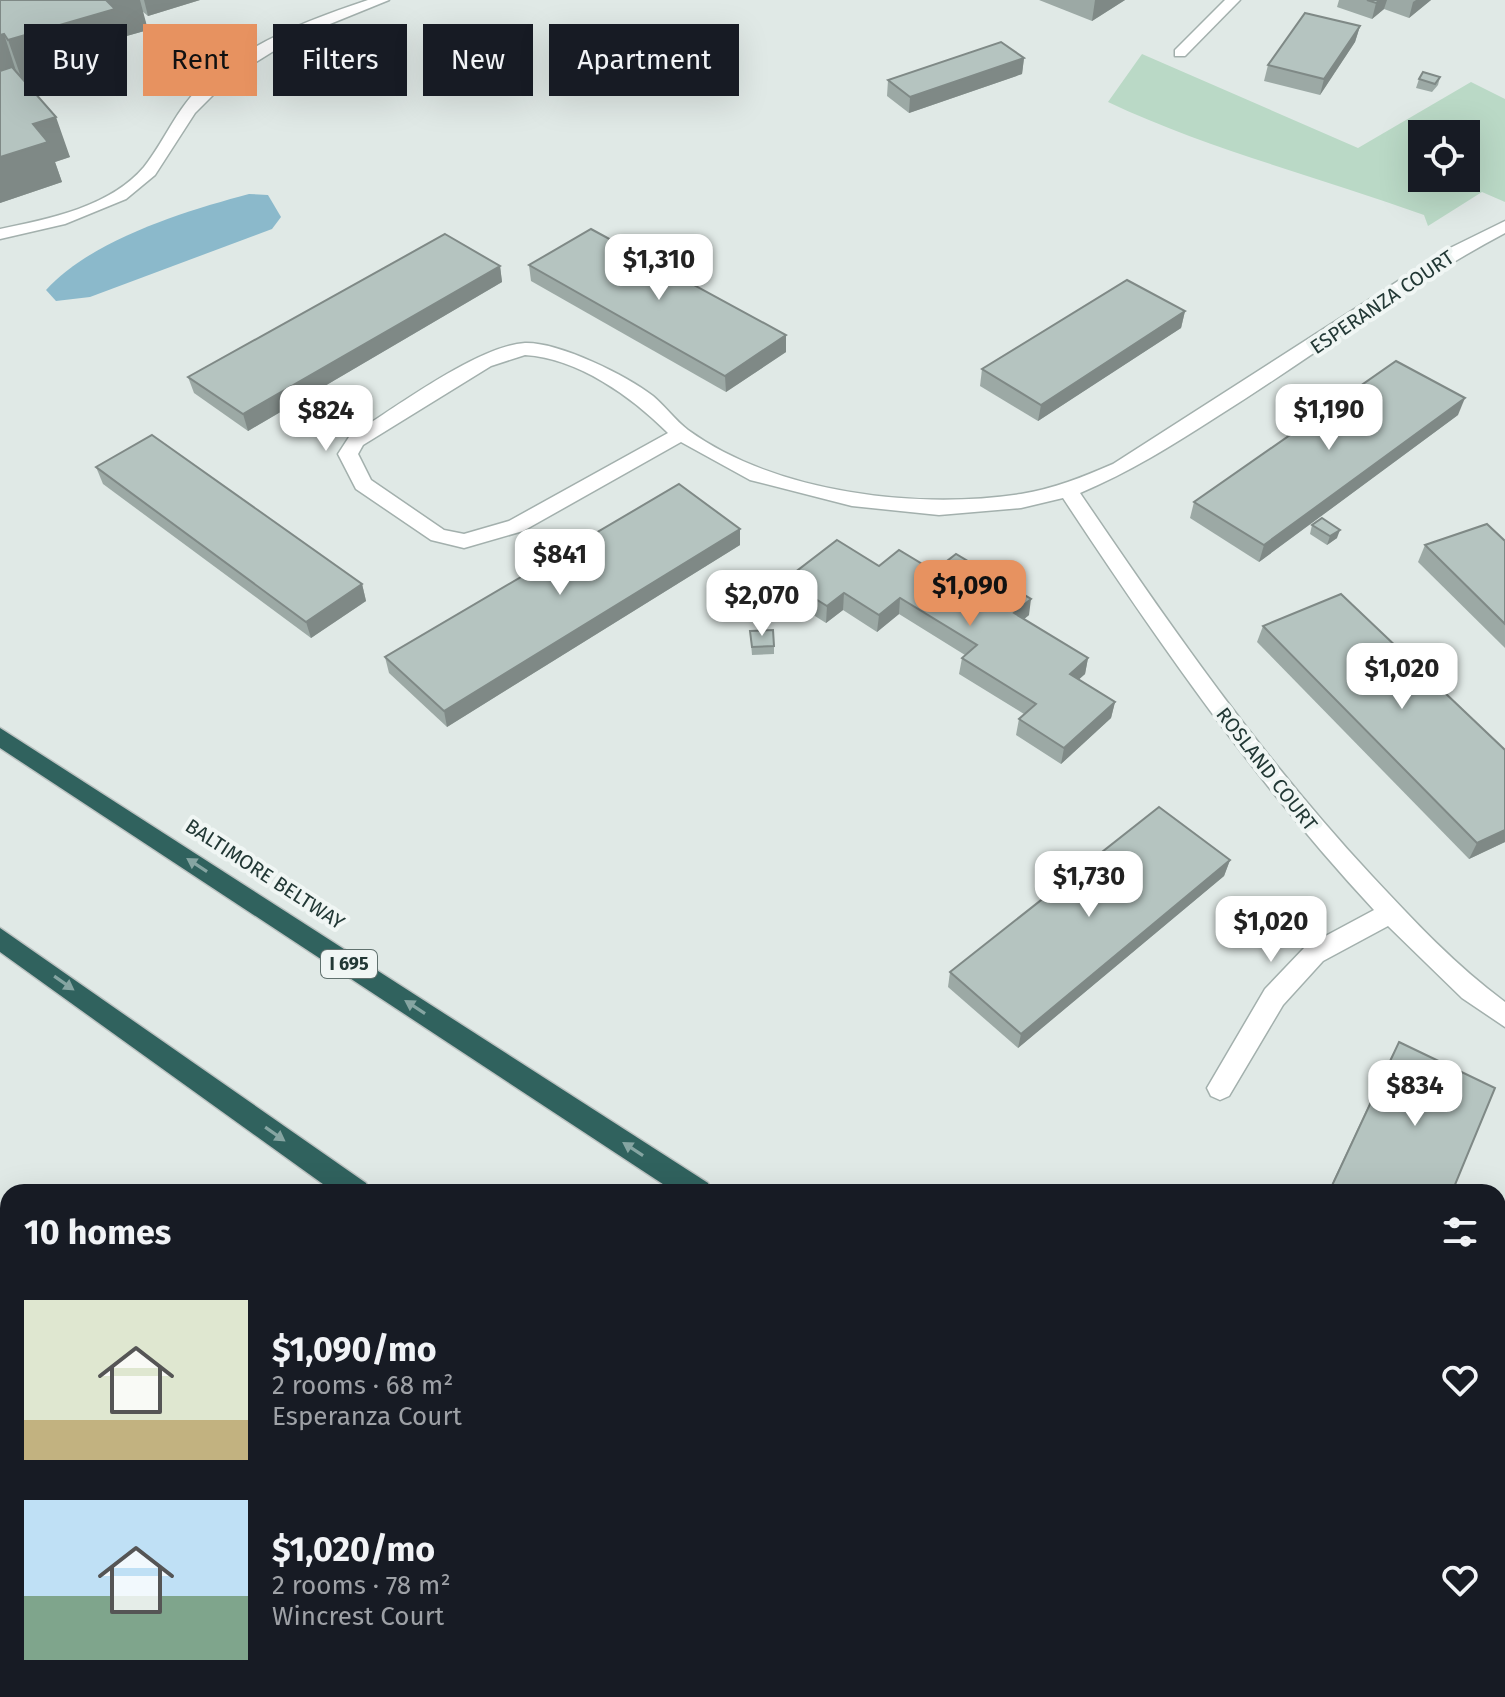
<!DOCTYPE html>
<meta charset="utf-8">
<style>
:root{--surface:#171b24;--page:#20242c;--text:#f1f3f6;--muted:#9ea1a6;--accent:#e79260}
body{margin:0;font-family:"Fira Sans",sans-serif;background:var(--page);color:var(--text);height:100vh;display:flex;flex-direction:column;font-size:30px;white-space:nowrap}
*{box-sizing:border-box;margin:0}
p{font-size:26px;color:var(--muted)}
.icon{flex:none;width:44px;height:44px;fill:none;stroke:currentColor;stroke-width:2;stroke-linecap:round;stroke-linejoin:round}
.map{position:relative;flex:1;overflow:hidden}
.panel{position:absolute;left:0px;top:1184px;width:1506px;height:514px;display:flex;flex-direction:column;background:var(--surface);border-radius:24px 24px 0 0;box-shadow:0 8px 32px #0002}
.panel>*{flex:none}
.banner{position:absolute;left:24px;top:24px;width:800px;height:72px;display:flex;gap:16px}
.fabs{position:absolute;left:1408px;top:120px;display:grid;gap:16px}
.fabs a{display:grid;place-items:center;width:72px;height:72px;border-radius:0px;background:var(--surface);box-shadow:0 8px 32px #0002;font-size:40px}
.price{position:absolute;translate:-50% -68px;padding:0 18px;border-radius:16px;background:#fff;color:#222;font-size:26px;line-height:52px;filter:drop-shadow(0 2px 4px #0008)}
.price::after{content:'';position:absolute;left:50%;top:48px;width:24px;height:18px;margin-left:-12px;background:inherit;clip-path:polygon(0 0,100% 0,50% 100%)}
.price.on{background:var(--accent);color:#111}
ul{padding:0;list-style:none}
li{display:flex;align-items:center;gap:24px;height:200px;padding:0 24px}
li span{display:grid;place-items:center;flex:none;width:224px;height:160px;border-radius:0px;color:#555}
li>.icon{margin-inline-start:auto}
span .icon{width:96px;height:96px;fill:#fffc;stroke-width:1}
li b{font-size:34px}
h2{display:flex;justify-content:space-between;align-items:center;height:96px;padding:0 24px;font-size:34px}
.tag{padding:0 28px;border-radius:0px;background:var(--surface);box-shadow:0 8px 32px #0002;font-size:28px;line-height:72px}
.tag.on{background:var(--accent);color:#111}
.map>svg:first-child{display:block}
</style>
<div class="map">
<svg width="1505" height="1697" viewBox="0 0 1505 1697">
<rect width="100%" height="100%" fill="#e0e9e6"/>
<!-- green -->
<path fill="#bad9c6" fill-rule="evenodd" d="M1142,54l216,94 113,-66 34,17v103l-23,-10 -54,34 -4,-11c-105,-38 -214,-65 -316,-113zM1422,134h44v44h-44z"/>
<!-- water -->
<path fill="#8bb9cb" d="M249,194l19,1 13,22 -9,12 -182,68 -34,4 -10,-11c45,-50 139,-79 203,-96z"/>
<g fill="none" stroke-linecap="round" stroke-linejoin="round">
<!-- street casing -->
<g stroke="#a3b0ad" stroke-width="3">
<g id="street">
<path d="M368,0h21l-96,39 -63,39 -35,35 -40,62 -29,24 -61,25 -65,15v-10c49,-10 110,-22 144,-62 20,-25 32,-57 56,-80 47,-44 108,-67 168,-87z"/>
<path d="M1225,0h15l-55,56h-10v-6z"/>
<path d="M1505,221v12c-100,53 -191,123 -287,183 -45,29 -88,56 -138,77 90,133 182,265 292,383 42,45 84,90 133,126v25l-43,-29 -74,-72 -65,35 -40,44 -54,91 -9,4 -9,-4 -4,-8 58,-99 40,-42 69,-37c-118,-127 -216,-268 -311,-412l-42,10 -82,7 -87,-9 -102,-26 -69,-38 -158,89 -59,17 -33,-8 -75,-51 -18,-35 11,-17c43,-27 128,-91 176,-94 34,-1 101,32 128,53 12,10 22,24 35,34 87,63 228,80 333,64 32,-5 62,-17 92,-30l335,-215zM525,355c53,3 107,42 143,78l-159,88 -45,13 -20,-4 -73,-50 -13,-26 5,-9 128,-79z"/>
</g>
</g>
<!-- highway casing -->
<g stroke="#bdc3c2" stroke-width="3">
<g id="highway">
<path d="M0,728l708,455 4,9h-37l-675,-444z"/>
<path d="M0,928l366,255 4,9h-36l-334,-240z"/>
<path d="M1498,1686l5,11h-43l-3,-7h41z"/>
<path d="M1037,1690h41l3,7h-41z"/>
</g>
</g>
<!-- street -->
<use href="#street" fill="#fff" fill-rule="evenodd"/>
<!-- highway -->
<use href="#highway" fill="#30625e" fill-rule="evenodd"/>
</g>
<!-- wall -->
<g fill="#9ca9a5">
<path d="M0,0h200l-52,16 -6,-5 6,19 -25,7 3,11 -103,31 47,78 -15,5 7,20 -62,21z"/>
<path d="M1039,0h86l-33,21z"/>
<path d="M1339,0h92l-22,18 -25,-9 -12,10 -35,-12z"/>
<path d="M1360,26l-5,16 -35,53 -56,-14 4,-16z"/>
<path d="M1024,58l-2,16 -113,39 -22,-17 1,-16z"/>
<path d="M1440,77l-2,8 -6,7 -16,-4 3,-9z"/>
<path d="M529,265l257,70v17l-60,40 -195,-111z"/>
<path d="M500,266l2,16 -254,149 -54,-38 -6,-16z"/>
<path d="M1185,311l-4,17 -143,93 -58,-35 2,-17z"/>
<path d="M1458,415l-199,147 -69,-44 4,-16z"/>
<path d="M96,467l266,117 4,17 -55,37 -208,-154z"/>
<path d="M1312,525l25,13 -10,7 -17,-11z"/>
<path d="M740,529v16l-293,182 -58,-54 -4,-16z"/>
<path d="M1505,541v107l-87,-86 7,-17z"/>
<path d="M879,566l55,5 95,44 -5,4 64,39 -3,16 -7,6 37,22 -4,16 -50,46 -45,-29 3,-16 5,-5 -65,-40 3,-16 3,-3 -66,-41 -22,18 -34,-22 -17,13 -41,-26v-17z"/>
<path d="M1263,626l242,124v92l-36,17 -212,-217z"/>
<path d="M750,631l24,15v8l-22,1z"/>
<path d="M1230,860l-6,16 -206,172 -70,-61 2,-15z"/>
<path d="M1399,1042l53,150h-124l63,-135z"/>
</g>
<!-- shaded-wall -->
<g fill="#7f8986">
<path d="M106,0h34l8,30 -25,7 3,11 -104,32 -14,-40z"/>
<path d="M144,0h56l-52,16z"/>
<path d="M1095,0h30l-33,21z"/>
<path d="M1380,0h7l-3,9 -12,10 4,-16z"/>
<path d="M1416,0h15l-22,18 4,-16z"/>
<path d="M1360,26l-5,16 -35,53 4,-16z"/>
<path d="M4,34l13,40 -17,5v-44z"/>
<path d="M1024,58l-2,16 -113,39 1,-16z"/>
<path d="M56,117l14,40 -15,5 7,20 -62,21v-46l33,-33z"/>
<path d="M500,266l2,16 -254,149 -5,-17z"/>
<path d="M1185,311l-4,17 -143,93 3,-16z"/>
<path d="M786,335v17l-60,40 -1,-16z"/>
<path d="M1465,398l-7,17 -199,147 5,-17z"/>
<path d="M740,529v16l-293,182 -3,-16z"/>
<path d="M1340,530l-3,8 -10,7 3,-9z"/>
<path d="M362,584l4,17 -55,37 -5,-16z"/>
<path d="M844,593l-1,17 -17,13 1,-17z"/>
<path d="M900,598l-1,16 -22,18 2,-17z"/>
<path d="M1031,599l-2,16 -18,15 3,-17z"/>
<path d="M1088,658l-3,16 -19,17 4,-17z"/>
<path d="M1115,702l-4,16 -50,46 3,-16z"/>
<path d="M1505,830v12l-36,17 8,-16z"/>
<path d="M1230,860l-6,16 -206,172 3,-14z"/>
</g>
<!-- building -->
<g fill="#b5c4c0" stroke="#7f8986" stroke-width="2">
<path d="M0,0h106l9,9 -107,31 -4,-6 -4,1z"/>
<path d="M1367,0h13l-4,3z"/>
<path d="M1305,13l55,13 -36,53 -56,-14z"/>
<path d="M1001,42l23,16 -114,39 -22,-17z"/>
<path d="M12,67l44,50 -23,7 15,18 -48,15v-86z"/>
<path d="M1423,72l17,5 -5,7 -16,-5z"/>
<path d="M591,229l195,106 -61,41 -196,-111z"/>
<path d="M445,234l55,32 -257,148 -55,-37z"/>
<path d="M1127,280l58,31 -144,94 -59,-36z"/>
<path d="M1396,361l69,37 -201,147 -70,-43z"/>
<path d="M152,435l210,149 -56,38 -210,-155z"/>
<path d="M679,484l61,45 -296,182 -59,-54z"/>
<path d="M1322,518l18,12 -10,6 -18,-11z"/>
<path d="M1487,524l18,17v83l-80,-79z"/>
<path d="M837,540l42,26 20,-16 35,21 22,-17 75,45 -17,14 74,45 -18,16 45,28 -51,46 -45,-29 17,-15 -74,-46 15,-13 -77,-47 -21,17 -35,-22 -17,13 -42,-26z"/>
<path d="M1341,594l164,156v80l-28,13 -214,-217z"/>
<path d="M773,630l1,16 -22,1 -2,-16z"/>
<path d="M1159,807l71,53 -209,174 -71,-62z"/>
<path d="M1399,1042l96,46 -43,104h-123z"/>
</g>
<!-- one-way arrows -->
<defs><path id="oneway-solid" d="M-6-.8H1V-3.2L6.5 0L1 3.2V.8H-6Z" transform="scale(2)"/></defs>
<g fill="#86a5a2">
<use href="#oneway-solid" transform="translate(197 865) rotate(-147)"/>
<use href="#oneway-solid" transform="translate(64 983) rotate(35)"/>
<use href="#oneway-solid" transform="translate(415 1007) rotate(-147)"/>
<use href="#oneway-solid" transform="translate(275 1134) rotate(35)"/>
<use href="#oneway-solid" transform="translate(633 1149) rotate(-147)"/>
</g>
<g text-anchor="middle" stroke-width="8" stroke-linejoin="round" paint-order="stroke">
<!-- shield labels -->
<rect fill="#f0f6f4" stroke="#60716e" stroke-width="2" x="321" y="950" width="56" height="28" rx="6"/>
<g font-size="18" font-weight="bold" fill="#223835">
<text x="349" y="970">I 695</text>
</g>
<!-- street labels -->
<g font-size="20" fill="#223835" stroke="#f0f6f4">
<text transform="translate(1382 302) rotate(-34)" y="7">ESPERANZA COURT</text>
<text transform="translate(1267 769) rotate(52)" y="7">ROSLAND COURT</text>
<text transform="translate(265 874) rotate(33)" y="7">BALTIMORE BELTWAY</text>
</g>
</g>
</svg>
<div class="fabs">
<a><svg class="icon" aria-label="locate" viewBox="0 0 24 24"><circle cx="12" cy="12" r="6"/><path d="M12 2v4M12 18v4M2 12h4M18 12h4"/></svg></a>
</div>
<b class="price" style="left:659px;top:302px">$1,310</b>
<b class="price" style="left:1329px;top:452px">$1,190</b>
<b class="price" style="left:326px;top:453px">$824</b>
<b class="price" style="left:560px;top:597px">$841</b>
<b class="price on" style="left:970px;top:628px">$1,090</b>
<b class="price" style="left:762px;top:638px">$2,070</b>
<b class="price" style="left:1402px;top:711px">$1,020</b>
<b class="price" style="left:1089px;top:919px">$1,730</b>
<b class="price" style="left:1271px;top:964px">$1,020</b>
<b class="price" style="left:1415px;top:1128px">$834</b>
<div class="banner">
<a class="tag">Buy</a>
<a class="tag on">Rent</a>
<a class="tag">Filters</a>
<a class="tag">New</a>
<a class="tag">Apartment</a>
</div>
<section class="panel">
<h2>10 homes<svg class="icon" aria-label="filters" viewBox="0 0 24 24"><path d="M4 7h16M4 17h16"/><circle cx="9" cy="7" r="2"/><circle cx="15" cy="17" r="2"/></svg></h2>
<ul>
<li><span style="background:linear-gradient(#dfe7d0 75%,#c2b280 0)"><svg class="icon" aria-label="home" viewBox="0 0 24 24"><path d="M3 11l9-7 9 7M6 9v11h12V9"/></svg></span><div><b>$1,090/mo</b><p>2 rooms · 68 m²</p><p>Esperanza Court</p></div><svg class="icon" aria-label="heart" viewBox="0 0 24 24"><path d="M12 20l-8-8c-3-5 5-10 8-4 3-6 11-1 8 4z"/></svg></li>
<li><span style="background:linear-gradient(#bfe0f5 60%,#7fa58c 0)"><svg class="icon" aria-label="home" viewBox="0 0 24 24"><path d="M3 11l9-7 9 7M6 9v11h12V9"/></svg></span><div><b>$1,020/mo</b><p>2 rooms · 78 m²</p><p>Wincrest Court</p></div><svg class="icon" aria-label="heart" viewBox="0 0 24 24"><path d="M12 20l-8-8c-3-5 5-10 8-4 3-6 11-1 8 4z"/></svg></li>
</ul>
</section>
</div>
